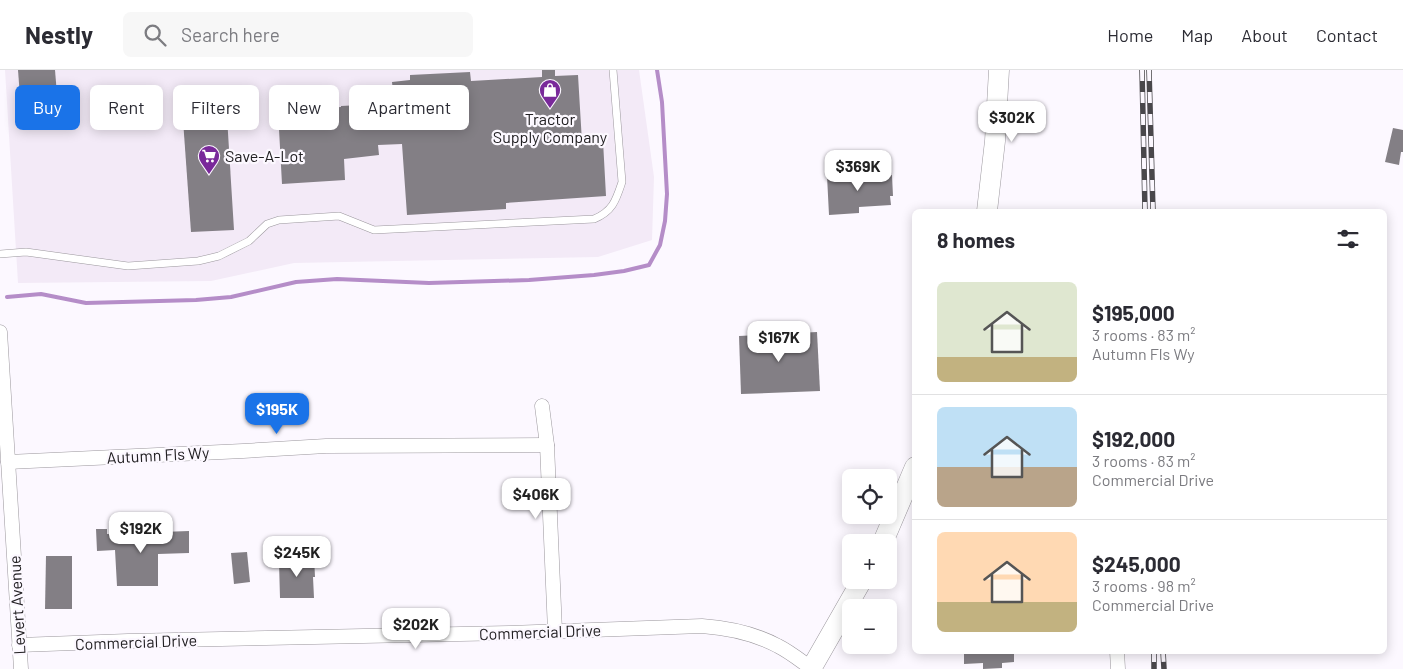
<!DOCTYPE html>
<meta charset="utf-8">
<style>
:root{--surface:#fff;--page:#f7f7f7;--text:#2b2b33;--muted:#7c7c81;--line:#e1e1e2;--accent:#1a73e8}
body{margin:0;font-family:Barlow,sans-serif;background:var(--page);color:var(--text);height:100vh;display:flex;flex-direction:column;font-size:19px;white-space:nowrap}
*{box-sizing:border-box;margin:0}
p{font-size:16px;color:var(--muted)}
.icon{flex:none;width:28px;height:28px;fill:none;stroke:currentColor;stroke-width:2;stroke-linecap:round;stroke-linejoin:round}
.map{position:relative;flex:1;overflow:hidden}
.details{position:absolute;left:912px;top:139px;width:475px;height:445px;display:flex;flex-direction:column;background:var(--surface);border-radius:8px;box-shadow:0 2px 12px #0003}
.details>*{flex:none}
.guide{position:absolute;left:15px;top:15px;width:475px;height:45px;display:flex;gap:10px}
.fabs{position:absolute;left:842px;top:399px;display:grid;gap:10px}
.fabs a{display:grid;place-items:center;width:55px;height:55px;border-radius:8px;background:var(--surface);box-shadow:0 2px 12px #0003;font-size:25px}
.price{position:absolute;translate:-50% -42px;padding:0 11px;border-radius:10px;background:#fff;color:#222;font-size:16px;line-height:32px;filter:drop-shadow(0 1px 2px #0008)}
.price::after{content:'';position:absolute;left:50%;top:30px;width:15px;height:11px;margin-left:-8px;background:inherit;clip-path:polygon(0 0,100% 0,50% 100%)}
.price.current{background:var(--accent);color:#fff}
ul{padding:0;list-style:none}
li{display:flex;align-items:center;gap:15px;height:125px;padding:0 25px}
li+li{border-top:1px solid var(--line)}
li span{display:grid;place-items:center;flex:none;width:140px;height:100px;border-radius:8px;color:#555}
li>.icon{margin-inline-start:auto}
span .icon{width:60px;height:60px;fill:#fffc;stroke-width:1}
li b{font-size:21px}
h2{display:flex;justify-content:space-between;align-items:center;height:60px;padding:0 25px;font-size:21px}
.pill{padding:0 18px;border-radius:8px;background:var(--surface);box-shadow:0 2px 12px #0003;font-size:18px;line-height:45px}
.pill.current{background:var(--accent);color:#fff}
header{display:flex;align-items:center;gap:30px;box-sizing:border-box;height:70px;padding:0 25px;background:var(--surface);border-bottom:1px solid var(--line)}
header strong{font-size:24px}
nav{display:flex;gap:28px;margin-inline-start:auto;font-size:18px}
.search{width:350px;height:45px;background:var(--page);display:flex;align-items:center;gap:12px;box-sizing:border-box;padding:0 18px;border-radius:8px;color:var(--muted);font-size:19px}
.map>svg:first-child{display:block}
</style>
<header>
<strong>Nestly</strong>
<div class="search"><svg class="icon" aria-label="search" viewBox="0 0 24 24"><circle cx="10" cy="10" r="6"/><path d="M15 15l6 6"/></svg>Search here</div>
<nav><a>Home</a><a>Map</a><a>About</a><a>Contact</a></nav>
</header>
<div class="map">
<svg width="1403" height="599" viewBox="0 0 1403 599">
<rect width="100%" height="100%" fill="#fcf8ff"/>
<!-- built -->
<path fill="#f3eaf7" d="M5,0h634l15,107 -2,63 -54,17 -304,6 -83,18 -193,2z"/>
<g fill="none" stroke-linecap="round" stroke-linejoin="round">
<!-- stream -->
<path stroke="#b58dc8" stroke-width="4" d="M7,227l34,-3 45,9 110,-3 35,-3 65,-15 41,-3 92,4 100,-3 65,-5 30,-4 25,-6 11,-20 5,-24 2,-27 -5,-92 -5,-32"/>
</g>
<!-- building -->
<g fill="#837f85">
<path d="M18,0h37l3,37 -21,15 -15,1z"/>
<path d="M542,0h13v6l23,-1 4,67 21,-1 3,55 -100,7v6l-99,6 -5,-71 -24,1 1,10 -35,4 1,21 -63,4 -4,-73 63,-4v-1l38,-2v-6l13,-1 -1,-5h2l-1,-10 18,-2v-5l60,-3 1,9 71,-4z"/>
<path d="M227,47l7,113 -43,2 -8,-112z"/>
<path d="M1393,58l10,2v22h-2l-2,13 -14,-3z"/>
<path d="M889,103v3l3,-1 1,21h-3l1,9 -32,2v6l-30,2 -2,-39z"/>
<path d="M817,262l3,59 -79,3 -2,-58z"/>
<path d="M96,459h11v5l82,-3v22l-31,1v32h-41l-2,-36 -18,1z"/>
<path d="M247,482l3,30 -16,2 -3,-31z"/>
<path d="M46,486h26v53h-27z"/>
<path d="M314,486l1,21h-2l1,21h-34l-1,-36h9l-1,-3h10v-2z"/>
<path d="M964,581h50v11l-12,1v5l-19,1v-6l-19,1z"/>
</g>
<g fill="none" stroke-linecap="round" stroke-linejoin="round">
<!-- lane casing -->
<g stroke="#9b979d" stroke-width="8">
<path id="lane" d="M0,184l26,-2 102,14 70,-5 21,-5 30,-15 18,-17 12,-4 60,-4 35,14 220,-11c19,-8 22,-19 28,-37l-9,-112"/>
</g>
<!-- street casing -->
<g stroke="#9b979d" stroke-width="15">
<g id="street">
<path d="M0,262l21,337"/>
<path d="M542,336l5,39 8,186"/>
<path d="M8,392l235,-11 83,-5 221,-1"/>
<path d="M19,575l109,-4 381,-8 193,-7c27,2 52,7 76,20 12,6 23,15 33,22"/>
<path d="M1117,581l1,18"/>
</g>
</g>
<!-- secondary casing -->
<g stroke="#9b979d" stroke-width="21">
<g id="secondary">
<path d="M987,141l8,-70 4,-71"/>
<path d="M883,472l32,-75"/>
<path d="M811,599l51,-89"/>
</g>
</g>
<!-- lane -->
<use href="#lane" stroke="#fff" stroke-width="7"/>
<!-- street -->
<use href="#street" stroke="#fff" stroke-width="14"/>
<!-- secondary -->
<use href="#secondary" stroke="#fff" stroke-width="20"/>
<!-- rail casing -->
<g stroke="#49474b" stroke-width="5.5">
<g id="rail">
<path d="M1142,0l3,141"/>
<path d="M1149,0l4,141"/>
<path d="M1154,581v18"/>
<path d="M1163,581l1,18"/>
</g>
</g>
<!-- rail -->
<use href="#rail" stroke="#fcf8ff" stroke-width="4" stroke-dasharray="11" stroke-linecap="butt"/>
</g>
<!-- icons -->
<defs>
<g id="shop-pin" transform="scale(1.125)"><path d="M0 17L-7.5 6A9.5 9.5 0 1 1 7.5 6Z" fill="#79299a" stroke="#fcf8ff"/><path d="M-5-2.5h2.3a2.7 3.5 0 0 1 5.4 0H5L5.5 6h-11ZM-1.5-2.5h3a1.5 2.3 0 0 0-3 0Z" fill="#fff"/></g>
<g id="supermarket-pin" transform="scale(1.125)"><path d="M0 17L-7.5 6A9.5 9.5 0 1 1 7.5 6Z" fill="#79299a" stroke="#fcf8ff"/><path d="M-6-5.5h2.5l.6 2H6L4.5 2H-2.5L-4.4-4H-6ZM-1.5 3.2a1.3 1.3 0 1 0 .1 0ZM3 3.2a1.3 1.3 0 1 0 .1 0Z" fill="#fff"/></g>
</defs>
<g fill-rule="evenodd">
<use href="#shop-pin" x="550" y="20"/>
<use href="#supermarket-pin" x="209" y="86"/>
</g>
<g text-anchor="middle" stroke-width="4.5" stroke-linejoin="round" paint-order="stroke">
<!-- poi labels -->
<g font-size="16" fill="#222023" stroke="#fcf8ff">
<text x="550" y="55">Tractor<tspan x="550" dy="18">Supply Company</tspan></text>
<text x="225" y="92" text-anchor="start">Save-A-Lot</text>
</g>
<!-- street labels -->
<g font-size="16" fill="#222023" stroke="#fcf8ff">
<text transform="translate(158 385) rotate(-3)" y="6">Autumn Fls Wy</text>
<text transform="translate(17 535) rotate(-93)" y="6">Levert Avenue</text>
<text transform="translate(540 562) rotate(-2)" y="6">Commercial Drive</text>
<text transform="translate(136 572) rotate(-2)" y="6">Commercial Drive</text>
</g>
</g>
</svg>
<div class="fabs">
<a><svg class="icon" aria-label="locate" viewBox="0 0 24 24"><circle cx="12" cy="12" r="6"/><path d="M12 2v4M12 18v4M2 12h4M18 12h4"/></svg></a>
<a>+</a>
<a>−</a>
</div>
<b class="price" style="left:1012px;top:73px">$302K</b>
<b class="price" style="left:858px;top:122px">$369K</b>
<b class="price" style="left:779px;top:293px">$167K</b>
<b class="price current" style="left:277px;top:365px">$195K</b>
<b class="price" style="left:536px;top:450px">$406K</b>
<b class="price" style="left:141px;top:484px">$192K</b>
<b class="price" style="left:297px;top:508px">$245K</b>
<b class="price" style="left:416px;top:580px">$202K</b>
<div class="guide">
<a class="pill current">Buy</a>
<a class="pill">Rent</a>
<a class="pill">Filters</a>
<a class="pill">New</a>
<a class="pill">Apartment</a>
</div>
<section class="details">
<h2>8 homes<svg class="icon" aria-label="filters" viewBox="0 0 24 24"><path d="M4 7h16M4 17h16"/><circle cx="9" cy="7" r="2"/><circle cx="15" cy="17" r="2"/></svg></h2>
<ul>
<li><span style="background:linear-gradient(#dfe7d0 75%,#c2b280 0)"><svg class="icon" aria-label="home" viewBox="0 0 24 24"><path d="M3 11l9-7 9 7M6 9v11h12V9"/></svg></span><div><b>$195,000</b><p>3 rooms · 83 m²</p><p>Autumn Fls Wy</p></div></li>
<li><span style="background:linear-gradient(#bfe0f5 60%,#b9a48a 0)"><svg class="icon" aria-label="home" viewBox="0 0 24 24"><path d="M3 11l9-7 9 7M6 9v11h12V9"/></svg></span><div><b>$192,000</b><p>3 rooms · 83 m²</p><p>Commercial Drive</p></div></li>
<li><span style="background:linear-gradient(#ffd9b3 70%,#c2b280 0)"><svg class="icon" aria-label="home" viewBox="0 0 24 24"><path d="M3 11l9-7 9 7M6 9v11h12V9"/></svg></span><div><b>$245,000</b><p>3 rooms · 98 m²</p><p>Commercial Drive</p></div></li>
</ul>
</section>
</div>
